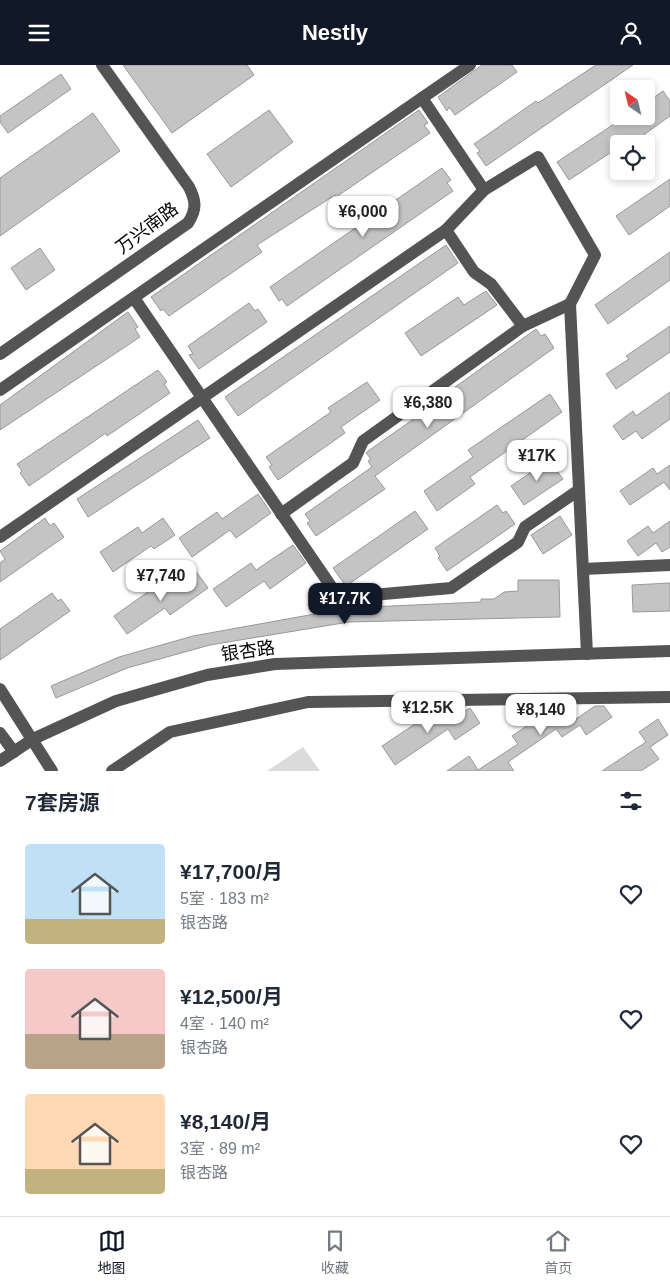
<!DOCTYPE html>
<html lang="zh">
<meta charset="utf-8">
<style>
:root{--surface:#fff;--page:#f2f2f3;--text:#1f2937;--muted:#747a83;--line:#e0e1e3;--accent:#111827}
body{margin:0;font-family:Helvetica,"Noto Sans SC",sans-serif;background:var(--page);color:var(--text);height:100vh;display:flex;flex-direction:column;font-size:19px;white-space:nowrap}
*{box-sizing:border-box;margin:0}
p{font-size:16px;color:var(--muted)}
.icon{flex:none;width:28px;height:28px;fill:none;stroke:currentColor;stroke-width:2;stroke-linecap:round;stroke-linejoin:round}
.map{position:relative;height:706px;overflow:hidden}
.side{display:flex;flex-direction:column;background:var(--surface);flex:1}
.side>*{flex:none}
.needle{width:32px;rotate:325deg}
.fabs{position:absolute;left:610px;top:15px;display:grid;gap:10px}
.fabs a{display:grid;place-items:center;width:45px;height:45px;border-radius:5px;background:var(--surface);box-shadow:0 2px 8px #0003;font-size:25px}
.price{position:absolute;translate:-50% -42px;padding:0 11px;border-radius:10px;background:#fff;color:#222;font-size:16px;line-height:32px;filter:drop-shadow(0 1px 2px #0008)}
.price::after{content:'';position:absolute;left:50%;top:30px;width:15px;height:11px;margin-left:-8px;background:inherit;clip-path:polygon(0 0,100% 0,50% 100%)}
.price.on{background:var(--accent);color:#fff}
ul{padding:0;list-style:none}
li{display:flex;align-items:center;gap:15px;height:125px;padding:0 25px}
li span{display:grid;place-items:center;flex:none;width:140px;height:100px;border-radius:5px;color:#555}
li>.icon{margin-inline-start:auto}
span .icon{width:60px;height:60px;fill:#fffc;stroke-width:1}
li b{font-size:21px}
h2{display:flex;justify-content:space-between;align-items:center;height:60px;padding:0 25px;font-size:21px}
header{display:flex;justify-content:space-between;align-items:center;height:65px;padding:0 25px;background:var(--accent);color:#fff;font-size:22px;font-weight:800}
.tabs{display:flex;justify-content:space-around;align-items:center;height:70px;border-top:1px solid var(--line);background:var(--surface);font-size:14px;color:var(--muted)}
.tabs a{display:grid;justify-items:center;gap:2px}
.tabs .on{color:var(--accent)}
.map>svg:first-child{display:block}
</style>
<header><svg class="icon" aria-label="menu" viewBox="0 0 24 24"><path d="M4 6h16M4 12h16M4 18h16"/></svg>Nestly<svg class="icon" aria-label="person" viewBox="0 0 24 24"><circle cx="12" cy="8" r="4"/><path d="M4 21q1-7 8-7t8 7"/></svg></header>
<div class="map">
<svg width="670" height="706" viewBox="0 0 670 706">
<rect width="100%" height="100%" fill="#fff"/>
<!-- green -->
<path fill="#dbdbdb" d="M303,682l17,24h-53z"/>
<!-- building -->
<g fill="#c4c4c4" stroke="#989898">
<path d="M123,0h124l7,10 -82,58z"/>
<path d="M482,0h30l5,7 -62,43 -6,-8 -2,4 -9,-14z"/>
<path d="M596,0h37l-147,101 -9,-13 3,-2 -6,-7 62,-43 2,2z"/>
<path d="M61,9l10,15 -63,44 -8,-11v-6z"/>
<path d="M663,26l7,10v15l-35,25 -2,-3 -9,6h-5v3l-50,33 -12,-18 69,-46h20v-13z"/>
<path d="M269,45l24,32 -62,45 -24,-33z"/>
<path d="M419,45l9,13 -4,2 6,8 -94,64 -1,-2 -78,50 5,7 -93,64 -6,-7 -2,2 -10,-14z"/>
<path d="M93,48l27,38 -120,85v-58z"/>
<path d="M442,103l9,12 -4,3 6,8 -166,115 -5,-7 -3,2 -9,-14z"/>
<path d="M670,114v27l-41,29 -13,-19z"/>
<path d="M446,180l12,18 -220,153 -13,-19z"/>
<path d="M40,183l15,22 -29,20 -15,-22z"/>
<path d="M670,187v28l-62,44 -13,-19z"/>
<path d="M486,226l11,14 -76,51 -16,-23 53,-36 6,8z"/>
<path d="M249,238l6,8 3,-2 9,13 -68,47 -10,-14 4,-1 -5,-8z"/>
<path d="M128,247l10,15 -3,2 5,8 -140,93v-25z"/>
<path d="M670,261v26l-54,37 -10,-15 23,-15 -3,-3z"/>
<path d="M536,264l5,7 4,-2 9,14 -179,128 10,13 -69,47 -9,-13 3,-2 -5,-7 67,-47 -4,-6 3,-2 -5,-6 2,-2 60,-42 4,5 17,-12 -5,-7z"/>
<path d="M158,305l9,12 -3,2 6,9 -63,43 -1,-3 -77,53 -9,-13 2,-2 -5,-7z"/>
<path d="M367,317l13,18 -39,27 4,6 -67,47 -9,-13 3,-2 -6,-8 65,-45 -3,-4z"/>
<path d="M670,327v27l-28,20 -6,-8 -13,9 -10,-14 20,-15 3,5z"/>
<path d="M550,329l12,18 -92,65 5,7 -38,27 -13,-20 49,-34 -5,-7z"/>
<path d="M198,355l12,18 -122,79 -11,-18z"/>
<path d="M549,395l14,19 -39,26 -13,-19z"/>
<path d="M670,400v25l-6,-8 -34,23 -10,-14 33,-23 4,6z"/>
<path d="M258,429l13,19 -35,25 -6,-8 -38,27 -13,-19 38,-26 5,7z"/>
<path d="M497,440l6,8 3,-2 9,13 -68,47 -9,-13 2,-2 -5,-8z"/>
<path d="M415,446l13,18 -82,57 -13,-18z"/>
<path d="M560,451l12,19 -29,19 -12,-19z"/>
<path d="M45,453l5,8 4,-3 10,14 -64,45v-19l5,-4 -5,-8z"/>
<path d="M163,453l12,17 -21,14 -3,-3 -38,26 -13,-20 38,-25 4,6z"/>
<path d="M670,456v26l-8,5 -6,-9 -18,13 -11,-15 21,-15 5,7z"/>
<path d="M293,480l13,18 -36,26 -6,-8 -38,26 -13,-18 38,-26 5,7z"/>
<path d="M195,505l13,18 -38,27 -5,-7 -38,26 -13,-18 38,-27 5,7z"/>
<path d="M518,515h41l1,37 -211,5 -139,23 -83,23 -71,30 -5,-12 68,-29 74,-21 155,-28 133,-6v-3h13l10,-7 14,-1z"/>
<path d="M670,518v28l-37,1 -1,-27z"/>
<path d="M52,528l6,8 3,-2 9,12 -70,49v-31z"/>
<path d="M595,641h9l8,11 -26,18 -6,-10 -18,12 -6,-8 -48,33 6,9h-67l22,-15 9,14 40,-26 -6,-8 34,-23 3,4 19,-10 8,12z"/>
<path d="M470,643l10,15 -25,17 -7,-11 -53,36 -13,-19 54,-36 9,14z"/>
<path d="M658,654l10,16 -18,12 9,12 -18,12h-39l44,-29 -7,-10z"/>
</g>
<g fill="none" stroke-linecap="round" stroke-linejoin="round">
<!-- minor -->
<g stroke="#545454" stroke-width="12">
<path d="M422,33l48,-33"/>
<path d="M484,125l-38,40 28,42 17,12 32,42"/>
<path d="M134,233l205,300 112,-10 67,-46 7,-15 54,-37"/>
<path d="M0,289l188,-131c9,-14 8,-22 1,-36l-87,-122"/>
<path d="M0,325l422,-292 62,92 54,-33 57,98 -25,49 17,350"/>
<path d="M281,449l72,-51 10,-22 160,-115 47,-22"/>
<path d="M0,472l446,-307"/>
<path d="M583,504l87,-4"/>
<path d="M0,624l52,82"/>
<path d="M0,668l14,19"/>
<path d="M0,696l33,-22 83,-38 91,-26 68,-11 395,-13"/>
<path d="M112,706l58,-39 138,-30 362,-5"/>
</g>
</g>
<g text-anchor="middle" stroke-width="4" stroke-linejoin="round" paint-order="stroke">
<!-- street labels -->
<g font-size="18" fill="#000" stroke="#fff">
<text transform="translate(147 163) rotate(-37)" y="6">万兴南路</text>
<text transform="translate(248 586) rotate(-8)" y="6">银杏路</text>
</g>
</g>
</svg>
<div class="fabs">
<a><svg class="needle" viewBox="-14 -14 28 28"><path d="M0-13l5 13h-10z" fill="#e53935"/><path d="M0 13l5-13h-10z" fill="#747a83"/></svg></a>
<a><svg class="icon" aria-label="locate" viewBox="0 0 24 24"><circle cx="12" cy="12" r="6"/><path d="M12 2v4M12 18v4M2 12h4M18 12h4"/></svg></a>
</div>
<b class="price" style="left:363px;top:173px">¥6,000</b>
<b class="price" style="left:428px;top:364px">¥6,380</b>
<b class="price" style="left:537px;top:417px">¥17K</b>
<b class="price" style="left:161px;top:537px">¥7,740</b>
<b class="price on" style="left:345px;top:560px">¥17.7K</b>
<b class="price" style="left:428px;top:669px">¥12.5K</b>
<b class="price" style="left:541px;top:671px">¥8,140</b>
</div>
<section class="side">
<h2>7套房源<svg class="icon" aria-label="filters" viewBox="0 0 24 24"><path d="M4 7h16M4 17h16"/><circle cx="9" cy="7" r="2"/><circle cx="15" cy="17" r="2"/></svg></h2>
<ul>
<li><span style="background:linear-gradient(#bfe0f5 75%,#c2b280 0)"><svg class="icon" aria-label="home" viewBox="0 0 24 24"><path d="M3 11l9-7 9 7M6 9v11h12V9"/></svg></span><div><b>¥17,700/月</b><p>5室 · 183 m²</p><p>银杏路</p></div><svg class="icon" aria-label="heart" viewBox="0 0 24 24"><path d="M12 20l-8-8c-3-5 5-10 8-4 3-6 11-1 8 4z"/></svg></li>
<li><span style="background:linear-gradient(#f6c9c9 65%,#b9a48a 0)"><svg class="icon" aria-label="home" viewBox="0 0 24 24"><path d="M3 11l9-7 9 7M6 9v11h12V9"/></svg></span><div><b>¥12,500/月</b><p>4室 · 140 m²</p><p>银杏路</p></div><svg class="icon" aria-label="heart" viewBox="0 0 24 24"><path d="M12 20l-8-8c-3-5 5-10 8-4 3-6 11-1 8 4z"/></svg></li>
<li><span style="background:linear-gradient(#ffd9b3 75%,#c2b280 0)"><svg class="icon" aria-label="home" viewBox="0 0 24 24"><path d="M3 11l9-7 9 7M6 9v11h12V9"/></svg></span><div><b>¥8,140/月</b><p>3室 · 89 m²</p><p>银杏路</p></div><svg class="icon" aria-label="heart" viewBox="0 0 24 24"><path d="M12 20l-8-8c-3-5 5-10 8-4 3-6 11-1 8 4z"/></svg></li>
</ul>
</section>
<nav class="tabs">
<a class="on"><svg class="icon" aria-label="map" viewBox="0 0 24 24"><path d="M3 6l6-2 6 2 6-2v14l-6 2-6-2-6 2zM9 4v14M15 6v14"/></svg>地图</a>
<a><svg class="icon" aria-label="saved" viewBox="0 0 24 24"><path d="M7 4h10v16l-5-4-5 4z"/></svg>收藏</a>
<a><svg class="icon" aria-label="home" viewBox="0 0 24 24"><path d="M3 11l9-7 9 7M6 9v11h12V9"/></svg>首页</a>
</nav>
